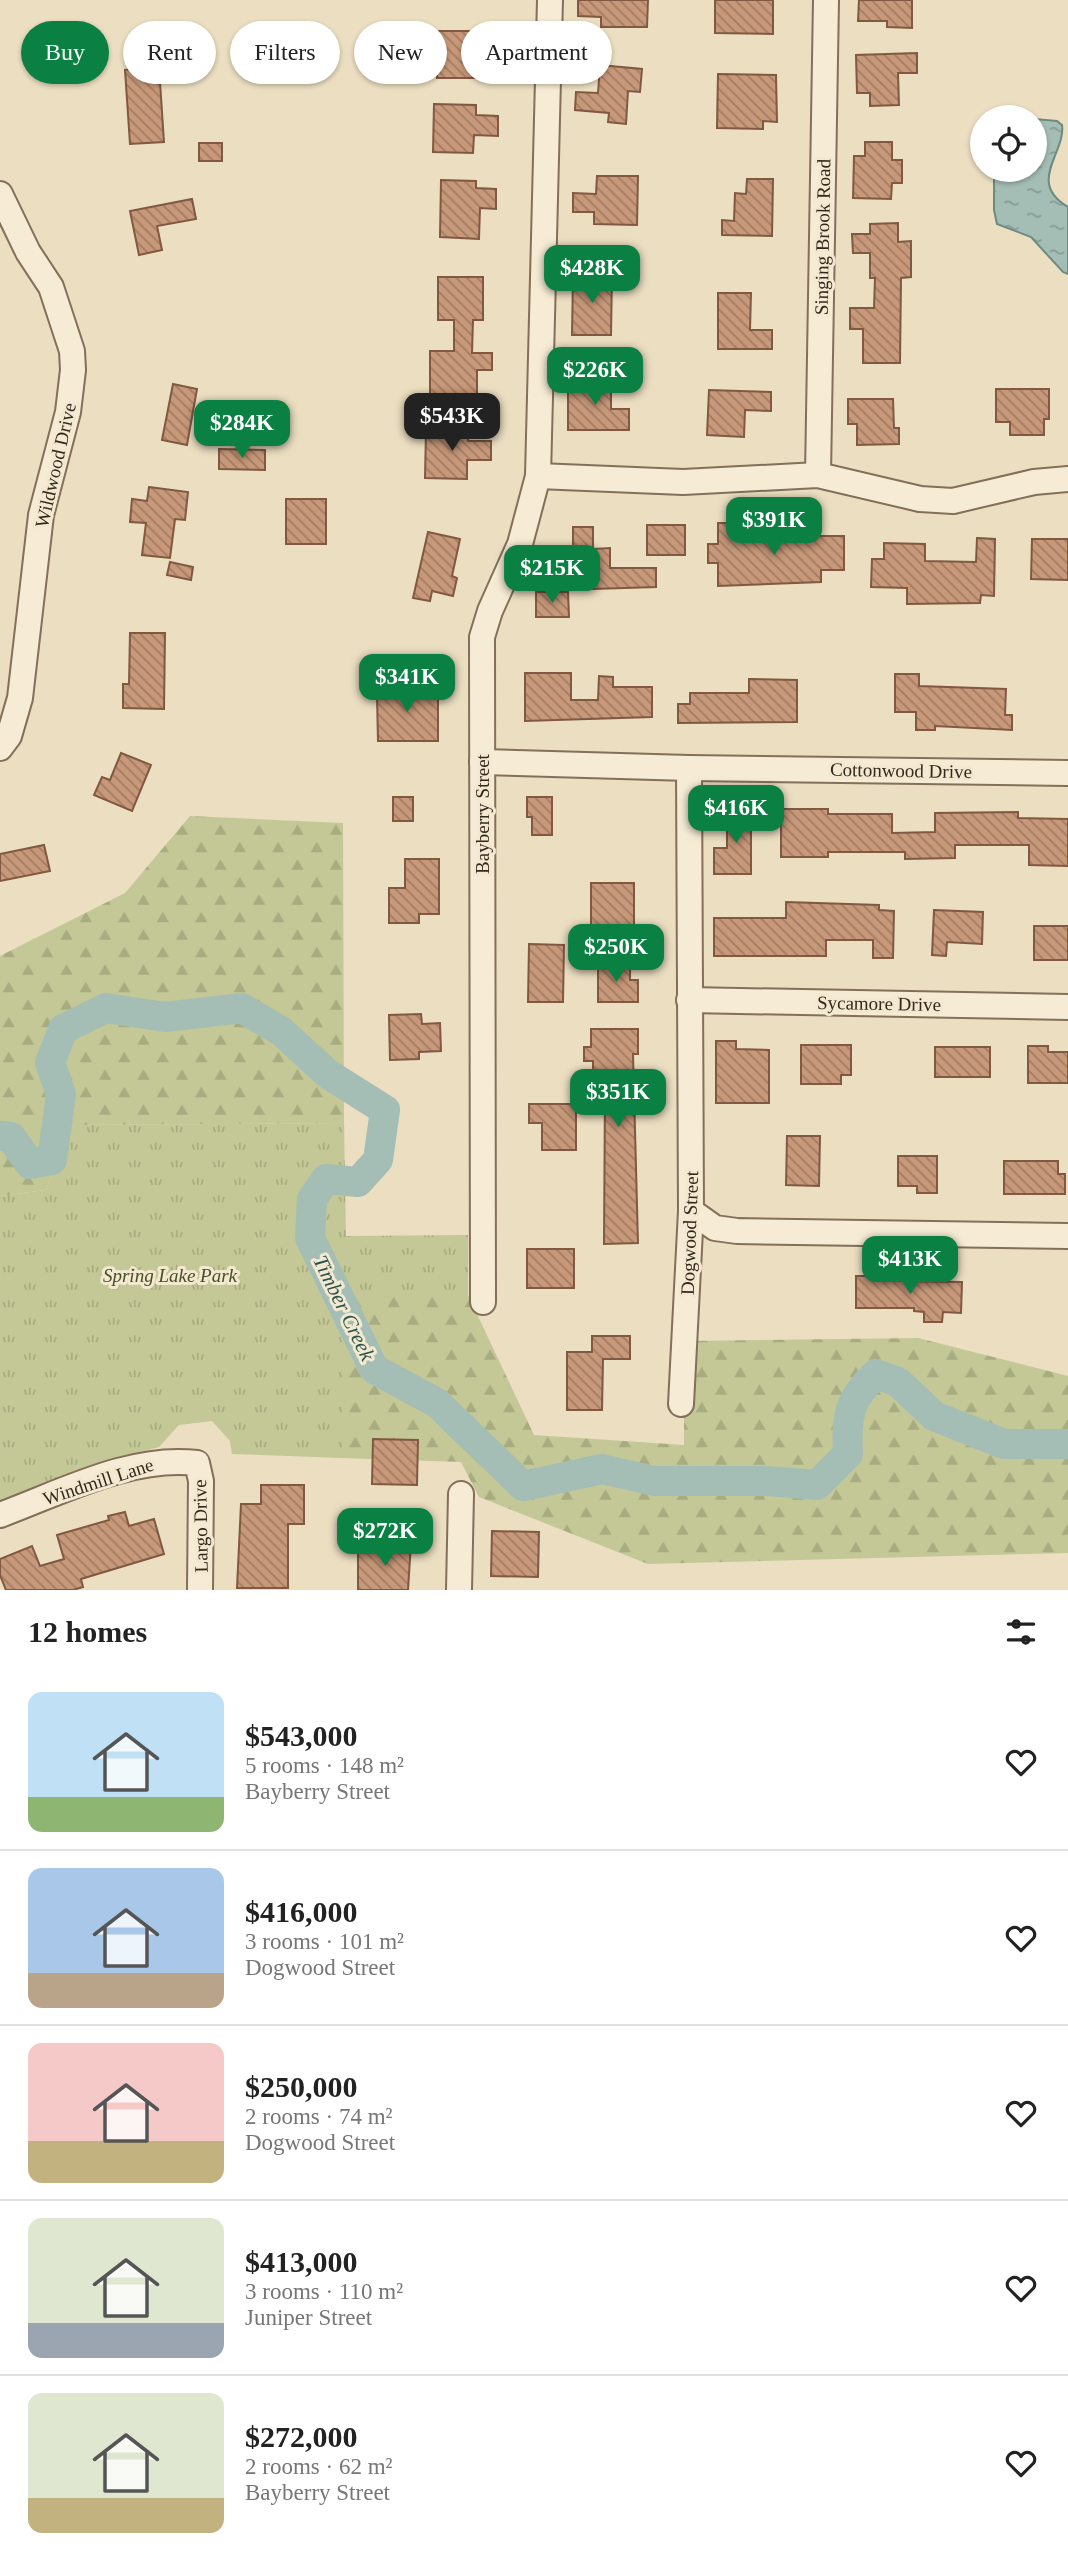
<!DOCTYPE html>
<meta charset="utf-8">
<style>
:root{--surface:#fff;--page:#f6f6f6;--text:#222;--muted:#767676;--line:#e0e0e0;--accent:#0b8043}
body{margin:0;font-family:Georgia,serif;background:var(--page);color:var(--text);height:100vh;display:flex;flex-direction:column;font-size:26px;white-space:nowrap}
*{box-sizing:border-box;margin:0}
p{font-size:23px;color:var(--muted)}
.icon{flex:none;width:38px;height:38px;fill:none;stroke:currentColor;stroke-width:2;stroke-linecap:round;stroke-linejoin:round}
.map{position:relative;height:1590px;overflow:hidden}
.panel{display:flex;flex-direction:column;background:var(--surface);flex:1}
.panel>*{flex:none}
.hud{position:absolute;left:21px;top:21px;width:700px;height:63px;display:flex;gap:14px}
.tools{position:absolute;left:970px;top:105px;display:grid;gap:14px}
.tools a{display:grid;place-items:center;width:77px;height:77px;border-radius:50%;background:var(--surface);box-shadow:0 2px 5px #0004;font-size:35px}
.price{position:absolute;translate:-50% -60px;padding:0 16px;border-radius:14px;background:var(--accent);color:#fff;font-size:23px;line-height:46px;filter:drop-shadow(0 2px 4px #0008)}
.price::after{content:'';position:absolute;left:50%;top:42px;width:21px;height:16px;margin-left:-10px;background:inherit;clip-path:polygon(0 0,100% 0,50% 100%)}
.price.current{background:#222;color:#fff}
ul{padding:0;list-style:none}
li{display:flex;align-items:center;gap:21px;height:175px;padding:0 28px}
li+li{border-top:2px solid var(--line)}
li span{display:grid;place-items:center;flex:none;width:196px;height:140px;border-radius:14px;color:#555}
li>.icon{margin-inline-start:auto}
span .icon{width:84px;height:84px;fill:#fffc;stroke-width:1}
li b{font-size:30px}
h2{display:flex;justify-content:space-between;align-items:center;height:84px;padding:0 28px;font-size:30px}
.pill{padding:0 24px;border-radius:32px;background:var(--surface);box-shadow:0 2px 5px #0004;font-size:24px;line-height:63px}
.pill.current{background:var(--accent);color:#fff}
.map>svg:first-child{display:block}
</style>
<div class="map">
<svg width="1068" height="1590" viewBox="0 0 1068 1590">
<defs>
<pattern id="grass-tufts" width="24" height="20" patternUnits="userSpaceOnUse" patternTransform="scale(1.75)"><rect width="24" height="20" fill="#c3c896"/><path d="M3 7l-1-3M5 7V3M7 7l1-3M15 17l-1-3M17 17v-4M19 17l1-3" fill="none" stroke="#a8ac81"/></pattern>
<pattern id="forest-firs" width="22" height="20" patternUnits="userSpaceOnUse" patternTransform="scale(1.75)"><rect width="22" height="20" fill="#c3c896"/><path d="M5 1l3.5 6h-7zM16 11l3.5 6h-7z" fill="#a8ac81"/></pattern>
<pattern id="water-ripples" width="26" height="14" patternUnits="userSpaceOnUse" patternTransform="scale(1.75)"><rect width="26" height="14" fill="#a4beb5"/><path d="M2 4q2-2 4 0t4 0M15 11q2-2 4 0t4 0" fill="none" stroke="#869a93"/></pattern>
<pattern id="building-back-hatch" width="6" height="6" patternUnits="userSpaceOnUse" patternTransform="scale(1.75)"><rect width="6" height="6" fill="#c79879"/><path d="M-1 5l2 2M0 0l6 6M5-1l2 2" fill="none" stroke="#a27c63"/></pattern>
</defs>
<rect width="100%" height="100%" fill="#ebdec1"/>
<!-- grass -->
<path fill="url(#grass-tufts)" d="M344,1123l2,113 122,-1v60h-126v163l-110,-4 -2,-13 -18,-20 -33,4 -20,22 -68,19 -91,38v-308l46,-6 25,-65z"/>
<!-- forest -->
<g fill="url(#forest-firs)">
<path d="M190,816l153,7 1,300 -273,2 -25,65 -46,6v-240l125,-63z"/>
<path d="M342,1295h126l66,140 150,10v-104l234,-3 150,38v177l-420,11 -169,-67 -18,-35 -119,-4z"/>
</g>
<!-- water -->
<path fill="url(#water-ripples)" stroke="#6c8b82" stroke-width="2" d="M1034,119l23,2 5,4c4,28 -36,57 6,82v67l-5,-2 -32,-35 -34,-13 -3,-14v-40h40z"/>
<g fill="none" stroke-linecap="round" stroke-linejoin="round">
<!-- river -->
<path stroke="#a4beb5" stroke-width="30" d="M0,1136l11,1 19,27 22,-4 9,-66 -11,-31 13,-34 43,-21 59,9 77,-9 39,23 47,43 57,36 -7,50 -20,22 -32,-3 -14,20 -2,39 64,131 63,34 86,83 79,-17 52,12h112l51,4 31,-31c-2,-36 0,-54 28,-80l22,8 36,34 70,28h64"/>
</g>
<!-- building -->
<g fill="url(#building-back-hatch)" stroke="#815941" stroke-width="2">
<path d="M578,0h70l-1,27h-46v-10l-23,-1z"/>
<path d="M715,0h58v34l-58,-1z"/>
<path d="M859,0h53v28l-25,-1v-6h-29z"/>
<path d="M437,31h62v19h-24v28h-38z"/>
<path d="M917,53v20h-19l1,32 -29,1v-13h-13l-1,-38z"/>
<path d="M600,65l42,4 -2,23 -12,-1 -2,33 -18,-2 1,-9 -34,-3 1,-18 22,1z"/>
<path d="M159,67l5,75 -34,2 -5,-74z"/>
<path d="M718,74l58,1 1,47 -14,-1v8l-46,-1z"/>
<path d="M434,104l42,1v10l22,1v20l-24,-1 -1,18 -40,-1z"/>
<path d="M865,142h27v18h10v23h-10l-1,16 -38,-1 1,-42h11z"/>
<rect x="199" y="143" width="23" height="18"/>
<path d="M597,176h41l-1,49 -43,-1v-12h-21v-19l23,1z"/>
<path d="M747,179h26l-1,57 -50,-1v-15l12,1 1,-28 11,1z"/>
<path d="M441,180l35,1v7l20,1v20l-16,-1 -1,31 -39,-2z"/>
<path d="M192,199l4,20 -39,7 5,24 -23,5 -9,-44z"/>
<path d="M898,223v19l13,-1v36l-10,1 -1,85h-37v-34h-13v-21h24l1,-30h-5v-25h-17l-1,-19h18v-10z"/>
<path d="M573,275h39l-1,60h-39z"/>
<path d="M438,277h45v43h-10l-1,33h20v17h-15v30l-47,-1v-48h24v-31h-16z"/>
<path d="M718,293h33l-1,37h22v19h-54z"/>
<path d="M583,376h28v33h18v21h-61v-42l15,1z"/>
<path d="M173,384l24,5 -10,56 -25,-5z"/>
<path d="M996,389h53v30h-5v16h-34v-13h-14z"/>
<path d="M709,390l62,2v19l-26,-1 -1,27 -37,-2z"/>
<path d="M848,399h45l1,29h5v16l-42,1v-21h-9z"/>
<path d="M426,429l43,1 -1,11h23v19h-24v19l-42,-1z"/>
<path d="M219,449l46,1v20l-46,-1z"/>
<path d="M149,487l39,5 -3,28 -10,-1 -5,39 -28,-3 4,-32 -16,-1 2,-23 15,2z"/>
<rect x="286" y="499" width="40" height="45"/>
<path d="M718,523h19v15l51,-1v-9h23v8h33v34h-23v12l-103,4v-23h-10v-19h10z"/>
<rect x="647" y="525" width="38" height="30"/>
<path d="M573,527h20v22l17,-1v20h46v19l-95,3v-44h12z"/>
<path d="M428,532l32,7 -8,37 5,2 -4,18 -21,-5 -2,10 -17,-3z"/>
<path d="M977,538l18,1 -1,57 -13,-1 -1,8 -73,1v-16l-36,-1 1,-28h12v-16l41,1v17l51,1z"/>
<path d="M1032,539h36v41l-37,-1z"/>
<path d="M170,562l23,5 -2,13 -24,-5z"/>
<path d="M536,592h32l1,25h-33z"/>
<path d="M130,633h35l-1,76 -41,-1v-24h6z"/>
<path d="M390,673h18v23h30v45h-60l-1,-45h13z"/>
<path d="M525,673h46v27h27l1,-24 14,1v10h39v30l-127,4z"/>
<path d="M895,674h24v12l87,3 -1,26h7v15l-77,-4v4h-19v-18h-21z"/>
<path d="M749,679l48,1v42l-119,1v-19h12v-11h59z"/>
<path d="M121,753l30,12 -19,46 -38,-16 8,-18 8,3z"/>
<rect x="393" y="797" width="20" height="24"/>
<path d="M527,797h25v38h-20v-18h-5z"/>
<path d="M727,808h24v66h-37v-26h13z"/>
<path d="M781,809h47v5h64v19l43,-1v-19l83,-1v6l50,1v47l-39,-1v-20h-74v13l-50,1v-7h-77v5h-47z"/>
<path d="M44,845l6,26 -50,10v-27z"/>
<path d="M405,859h34v55h-20v9h-30v-35h16z"/>
<rect x="591" y="883" width="43" height="42"/>
<path d="M786,902l93,3v5l15,1 -1,47h-20v-18h-47v16h-112v-38h72z"/>
<path d="M934,910l49,2 -1,32 -35,-2 -1,14 -14,-1z"/>
<rect x="1034" y="926" width="34" height="34"/>
<path d="M529,944l35,1 -1,57h-35z"/>
<path d="M598,963h32v17h8v22h-40z"/>
<path d="M421,1014l1,10 18,-1 1,28 -22,1v7l-29,1 -1,-45z"/>
<path d="M591,1029h47v25h-5l5,189 -34,1 1,-155h-12v-28h-9v-14h7z"/>
<path d="M716,1041h20v8l33,1v53h-53z"/>
<path d="M801,1045h50v30h-10v9h-40z"/>
<path d="M1028,1046h20v6h20v31h-40z"/>
<rect x="935" y="1047" width="55" height="30"/>
<path d="M529,1104h47v46h-34v-27h-13z"/>
<path d="M787,1136h33l-1,50 -33,-1z"/>
<path d="M898,1156h39v37h-20v-7h-19z"/>
<path d="M1004,1161h54v13h7v20h-61z"/>
<rect x="527" y="1249" width="47" height="39"/>
<path d="M856,1276h47v5l59,1 -1,31 -18,-1 -1,10h-18v-10l-10,-1v-3h-58z"/>
<path d="M592,1336h38v23h-27l-1,51h-35v-58h25z"/>
<path d="M373,1439l45,1 -1,45 -45,-1z"/>
<path d="M261,1485h43v39h-16v64h-51l4,-84h20z"/>
<path d="M125,1512l4,14 25,-7 10,35 -83,25 2,8 -10,3h-67l-6,-15v-16l32,-13 8,20 24,-7 -7,-24 52,-15 -1,-4z"/>
<path d="M492,1531l47,1 -1,45 -47,-1z"/>
<path d="M392,1543h19l-3,47h-50v-40h34z"/>
</g>
<g fill="none" stroke-linecap="round" stroke-linejoin="round">
<!-- minor casing -->
<g stroke="#836f5a" stroke-width="28">
<g id="minor">
<path d="M0,194l28,58 23,35 21,64 1,19 -5,42 -27,103 -21,183 -11,38 -9,12"/>
<path d="M818,475l8,-475"/>
<path d="M538,476l145,6 135,-7 102,24 33,2 81,-19 34,-3"/>
<path d="M482,762l207,6 379,5"/>
<path d="M689,1000l379,7"/>
<path d="M691,1211l24,17 22,3 331,5"/>
<path d="M483,1302l-1,-665 8,-26 30,-67 18,-68 12,-476"/>
<path d="M681,1404l10,-193 -2,-443"/>
<path d="M0,1515c62,-23 131,-60 197,-52l4,18 -1,109"/>
<path d="M459,1590l2,-96"/>
</g>
</g>
<!-- minor -->
<use href="#minor" stroke="#f6ebd4" stroke-width="24"/>
</g>
<g text-anchor="middle" stroke-width="6" stroke-linejoin="round" paint-order="stroke">
<!-- street labels -->
<g font-size="19" fill="#34281d" stroke="#f3e8d0">
<text transform="translate(822 237) rotate(-89)" y="7">Singing Brook Road</text>
<text transform="translate(55 465) rotate(-77)" y="7">Wildwood Drive</text>
<text transform="translate(901 770) rotate(1)" y="7">Cottonwood Drive</text>
<text transform="translate(482 814) rotate(-90)" y="7">Bayberry Street</text>
<text transform="translate(879 1003) rotate(1)" y="7">Sycamore Drive</text>
<text transform="translate(689 1233) rotate(-88)" y="7">Dogwood Street</text>
<text transform="translate(98 1481) rotate(-18)" y="7">Windmill Lane</text>
<text transform="translate(200 1526) rotate(-91)" y="7">Largo Drive</text>
</g>
<!-- park labels -->
<g font-size="19" font-style="italic" fill="#464f25" stroke="#f3e8d0">
<text x="170" y="1282">Spring Lake Park</text>
</g>
<!-- water labels -->
<g font-size="21" font-style="italic" fill="#2d5350" stroke="#f3e8d0">
<text transform="translate(344 1308) rotate(64)" y="7">Timber Creek</text>
</g>
</g>
</svg>
<div class="tools">
<a><svg class="icon" aria-label="locate" viewBox="0 0 24 24"><circle cx="12" cy="12" r="6"/><path d="M12 2v4M12 18v4M2 12h4M18 12h4"/></svg></a>
</div>
<b class="price" style="left:592px;top:305px">$428K</b>
<b class="price" style="left:595px;top:407px">$226K</b>
<b class="price current" style="left:452px;top:453px">$543K</b>
<b class="price" style="left:242px;top:460px">$284K</b>
<b class="price" style="left:774px;top:557px">$391K</b>
<b class="price" style="left:552px;top:605px">$215K</b>
<b class="price" style="left:407px;top:714px">$341K</b>
<b class="price" style="left:736px;top:845px">$416K</b>
<b class="price" style="left:616px;top:984px">$250K</b>
<b class="price" style="left:618px;top:1129px">$351K</b>
<b class="price" style="left:910px;top:1296px">$413K</b>
<b class="price" style="left:385px;top:1568px">$272K</b>
<div class="hud">
<a class="pill current">Buy</a>
<a class="pill">Rent</a>
<a class="pill">Filters</a>
<a class="pill">New</a>
<a class="pill">Apartment</a>
</div>
</div>
<section class="panel">
<h2>12 homes<svg class="icon" aria-label="filters" viewBox="0 0 24 24"><path d="M4 7h16M4 17h16"/><circle cx="9" cy="7" r="2"/><circle cx="15" cy="17" r="2"/></svg></h2>
<ul>
<li><span style="background:linear-gradient(#bfe0f5 75%,#8fb573 0)"><svg class="icon" aria-label="home" viewBox="0 0 24 24"><path d="M3 11l9-7 9 7M6 9v11h12V9"/></svg></span><div><b>$543,000</b><p>5 rooms · 148 m²</p><p>Bayberry Street</p></div><svg class="icon" aria-label="heart" viewBox="0 0 24 24"><path d="M12 20l-8-8c-3-5 5-10 8-4 3-6 11-1 8 4z"/></svg></li>
<li><span style="background:linear-gradient(#a9c7e8 75%,#b9a48a 0)"><svg class="icon" aria-label="home" viewBox="0 0 24 24"><path d="M3 11l9-7 9 7M6 9v11h12V9"/></svg></span><div><b>$416,000</b><p>3 rooms · 101 m²</p><p>Dogwood Street</p></div><svg class="icon" aria-label="heart" viewBox="0 0 24 24"><path d="M12 20l-8-8c-3-5 5-10 8-4 3-6 11-1 8 4z"/></svg></li>
<li><span style="background:linear-gradient(#f6c9c9 70%,#c2b280 0)"><svg class="icon" aria-label="home" viewBox="0 0 24 24"><path d="M3 11l9-7 9 7M6 9v11h12V9"/></svg></span><div><b>$250,000</b><p>2 rooms · 74 m²</p><p>Dogwood Street</p></div><svg class="icon" aria-label="heart" viewBox="0 0 24 24"><path d="M12 20l-8-8c-3-5 5-10 8-4 3-6 11-1 8 4z"/></svg></li>
<li><span style="background:linear-gradient(#dfe7d0 75%,#9aa5b1 0)"><svg class="icon" aria-label="home" viewBox="0 0 24 24"><path d="M3 11l9-7 9 7M6 9v11h12V9"/></svg></span><div><b>$413,000</b><p>3 rooms · 110 m²</p><p>Juniper Street</p></div><svg class="icon" aria-label="heart" viewBox="0 0 24 24"><path d="M12 20l-8-8c-3-5 5-10 8-4 3-6 11-1 8 4z"/></svg></li>
<li><span style="background:linear-gradient(#dfe7d0 75%,#c2b280 0)"><svg class="icon" aria-label="home" viewBox="0 0 24 24"><path d="M3 11l9-7 9 7M6 9v11h12V9"/></svg></span><div><b>$272,000</b><p>2 rooms · 62 m²</p><p>Bayberry Street</p></div><svg class="icon" aria-label="heart" viewBox="0 0 24 24"><path d="M12 20l-8-8c-3-5 5-10 8-4 3-6 11-1 8 4z"/></svg></li>
</ul>
</section>
